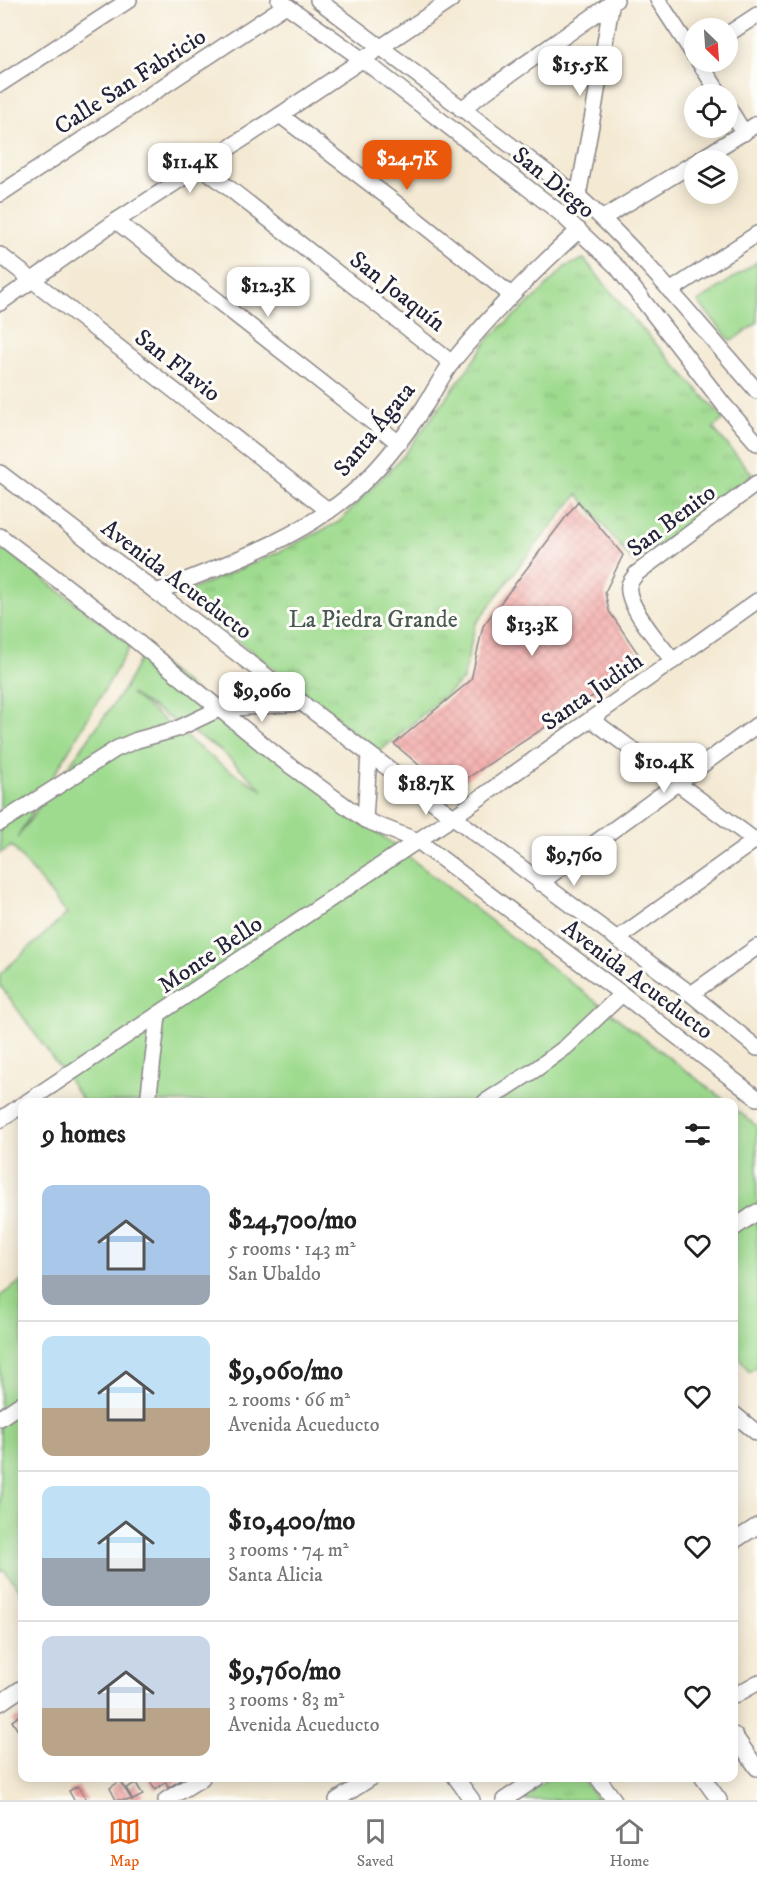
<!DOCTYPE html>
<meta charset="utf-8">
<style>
:root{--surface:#fff;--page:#f6f6f6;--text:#222;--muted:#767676;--line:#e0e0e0;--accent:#ea580c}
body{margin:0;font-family:"IM FELL DW Pica",serif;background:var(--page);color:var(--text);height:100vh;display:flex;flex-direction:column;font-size:22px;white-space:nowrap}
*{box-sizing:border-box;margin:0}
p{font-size:20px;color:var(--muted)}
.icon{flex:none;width:33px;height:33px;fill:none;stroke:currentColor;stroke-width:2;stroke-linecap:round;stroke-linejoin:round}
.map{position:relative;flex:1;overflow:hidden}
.sheet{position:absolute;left:18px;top:1098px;width:720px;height:684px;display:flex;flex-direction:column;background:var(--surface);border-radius:12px;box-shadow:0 3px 15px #0003}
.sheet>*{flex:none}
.needle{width:39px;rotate:155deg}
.fabs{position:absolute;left:684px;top:18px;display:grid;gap:12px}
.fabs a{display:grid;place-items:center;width:54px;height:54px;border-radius:50%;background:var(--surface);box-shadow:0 3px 15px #0003;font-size:30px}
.price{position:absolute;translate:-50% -51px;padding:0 14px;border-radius:12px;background:#fff;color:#222;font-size:20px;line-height:39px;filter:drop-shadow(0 2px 3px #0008)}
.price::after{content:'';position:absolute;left:50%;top:36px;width:18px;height:14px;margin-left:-9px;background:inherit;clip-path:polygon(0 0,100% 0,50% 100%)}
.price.selected{background:var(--accent);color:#fff}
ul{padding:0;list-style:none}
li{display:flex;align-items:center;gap:18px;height:150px;padding:0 24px}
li+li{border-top:2px solid var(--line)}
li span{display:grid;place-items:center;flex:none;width:168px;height:120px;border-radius:12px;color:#555}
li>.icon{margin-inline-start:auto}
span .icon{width:72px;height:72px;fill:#fffc;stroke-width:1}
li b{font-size:26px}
h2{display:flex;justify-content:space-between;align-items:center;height:72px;padding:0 24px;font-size:26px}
.menu{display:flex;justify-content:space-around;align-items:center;height:84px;border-top:2px solid var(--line);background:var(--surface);font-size:16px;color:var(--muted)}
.menu a{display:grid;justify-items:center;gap:3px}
.menu .selected{color:var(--accent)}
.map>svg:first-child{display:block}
</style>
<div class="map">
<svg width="757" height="1800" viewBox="0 0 757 1800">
<defs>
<pattern id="park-tufts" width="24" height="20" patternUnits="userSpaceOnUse" patternTransform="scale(1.5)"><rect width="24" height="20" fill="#9fdb8f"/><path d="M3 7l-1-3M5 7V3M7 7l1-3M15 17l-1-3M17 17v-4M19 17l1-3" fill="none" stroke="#89bc7c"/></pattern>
<pattern id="building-cross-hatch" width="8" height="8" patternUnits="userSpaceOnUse" patternTransform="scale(1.5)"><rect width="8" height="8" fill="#f2a2a0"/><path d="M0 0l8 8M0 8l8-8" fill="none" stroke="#cf8b8b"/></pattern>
</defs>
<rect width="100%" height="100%" fill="#fdfcf7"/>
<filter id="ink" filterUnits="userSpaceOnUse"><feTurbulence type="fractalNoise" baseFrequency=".0167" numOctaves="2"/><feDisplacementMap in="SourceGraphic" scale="12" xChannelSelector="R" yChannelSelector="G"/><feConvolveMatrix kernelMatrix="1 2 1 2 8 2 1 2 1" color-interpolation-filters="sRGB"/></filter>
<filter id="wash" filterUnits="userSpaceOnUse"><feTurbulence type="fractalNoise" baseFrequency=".008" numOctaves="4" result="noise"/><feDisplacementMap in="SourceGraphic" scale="24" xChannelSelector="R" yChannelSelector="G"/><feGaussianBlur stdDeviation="1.35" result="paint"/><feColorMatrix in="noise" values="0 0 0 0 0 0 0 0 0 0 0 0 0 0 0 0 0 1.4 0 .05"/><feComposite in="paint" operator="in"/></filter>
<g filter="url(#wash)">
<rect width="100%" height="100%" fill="#f4ead4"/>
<!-- grass -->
<g fill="#9fdb8f" stroke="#607e65" stroke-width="1.5" fill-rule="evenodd">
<path d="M757,262v61l-26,18 -33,-39z"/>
<path d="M0,546l131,99 -114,193 107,-149 20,-38 382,297 201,154h-643l-84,-117v-11l67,-60 -55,-68 -12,7zM131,694l88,55 44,41 -39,-23z"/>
<path d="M734,1108l23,18v240l-8,6 -12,-19 -3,2z"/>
<path d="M22,1281v311l-18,-22 -4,2v-276z"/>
</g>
<!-- park -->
<g fill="url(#park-tufts)" stroke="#607e65" stroke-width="1.5">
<path d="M584,259l52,63 88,97 -11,9 40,47 -119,88 -56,-69 -56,68 -47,63 -12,55 -85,73 -92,-75 -102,-78v-7l95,-41 60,-30 65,-67 58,-78 27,-39 49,-43 27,-28z"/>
<path d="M549,1778h32l17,22h-81z"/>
</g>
<g id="blocks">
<!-- building -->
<g fill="url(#building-cross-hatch)">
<path d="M578,501l45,54 -18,37 4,19 30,44 3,9 -193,126 -55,-46 77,-64 12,-54z"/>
<path d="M22,1714v18l-2,2 -8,-13z"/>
<path d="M148,1778h31l2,2 -13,8 -2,-6 -11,8z"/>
<path d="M120,1781l12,19h-16l-6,-12z"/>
<path d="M136,1783l7,12 -10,5 -7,-12z"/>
<path d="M78,1786l9,14h-13l-5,-9z"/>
</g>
</g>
</g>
<g filter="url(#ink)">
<use href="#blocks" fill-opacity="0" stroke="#8b8688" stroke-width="1.5"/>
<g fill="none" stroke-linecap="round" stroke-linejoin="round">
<!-- minor casing -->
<g stroke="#8b8688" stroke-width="18">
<g id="minor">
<path d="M279,0l84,60 197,153 57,54 107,138 33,38"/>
<path d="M318,0l260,196c66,59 121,129 179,195"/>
<path d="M658,0l36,55"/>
<path d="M728,34l29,-19"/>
<path d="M699,62l21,32"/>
<path d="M0,84l129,-84"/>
<path d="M728,107l16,26"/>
<path d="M461,109l155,-109"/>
<path d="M280,115l122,93 109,87"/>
<path d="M699,160l58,-36"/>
<path d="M202,167l250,196"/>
<path d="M0,194l286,-189"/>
<path d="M578,196l16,-87 18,-109"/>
<path d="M603,218l91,-55"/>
<path d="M116,221l283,222"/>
<path d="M0,255l329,256"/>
<path d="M670,291l87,-57"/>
<path d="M0,303l116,-82 164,-106 171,-115"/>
<path d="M0,473l369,281 322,240 66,54"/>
<path d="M0,536l108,82 173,141 84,61 53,21 204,153 135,104"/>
<path d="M156,592c67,-27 139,-51 195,-98 28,-24 52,-55 73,-87 10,-15 18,-32 29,-46 38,-47 81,-90 126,-131"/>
<path d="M673,661c-12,-16 -48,-56 -44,-76 2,-5 5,-8 8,-12l120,-90"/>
<path d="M591,719l166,123"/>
<path d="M365,820l4,-66"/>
<path d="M0,823l116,-74 21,-9 40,-11 42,-20 84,-6"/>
<path d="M540,883l217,-158"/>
<path d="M617,939l140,-100"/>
<path d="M691,994l66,-47"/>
<path d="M27,1102l426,-285 304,-216"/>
<path d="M148,1102l10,-86"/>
<path d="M485,1102l51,-33 30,-22 56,-53"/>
<path d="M0,1120l22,-15"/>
<path d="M734,1228l23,-16"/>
<path d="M734,1414l23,19"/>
<path d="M0,1418l22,-15"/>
<path d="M734,1541l23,-15"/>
<path d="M734,1696l23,-13"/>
<path d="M0,1703l22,-15"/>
<path d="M734,1735l23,33"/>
<path d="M456,1778l16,22"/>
<path d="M598,1778l16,22"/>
<path d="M703,1778l16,22"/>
<path d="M166,1800l36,-22"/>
<path d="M337,1800l34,-22"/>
<path d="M504,1800l33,-22"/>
</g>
</g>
<!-- minor -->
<use href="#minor" stroke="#fff" stroke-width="15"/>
</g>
</g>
<g text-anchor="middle" stroke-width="6" stroke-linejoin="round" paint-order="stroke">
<!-- street labels -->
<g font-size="24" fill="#22223b" stroke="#fdfcf7">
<text transform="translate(130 81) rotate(-33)" y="8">Calle San Fabricio</text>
<text transform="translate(554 182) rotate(39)" y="8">San Diego</text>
<text transform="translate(398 291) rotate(38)" y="8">San Joaquín</text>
<text transform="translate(178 365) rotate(38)" y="8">San Flavio</text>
<text transform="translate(374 429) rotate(-51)" y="8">Santa Ágata</text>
<text transform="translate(671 520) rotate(-37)" y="8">San Benito</text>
<text transform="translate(177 579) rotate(37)" y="8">Avenida Acueducto</text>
<text transform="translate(592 691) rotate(-35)" y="8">Santa Judith</text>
<text transform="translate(210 954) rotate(-34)" y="8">Monte Bello</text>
<text transform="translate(638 979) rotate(37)" y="8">Avenida Acueducto</text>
</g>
<!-- park labels -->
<g font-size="24" fill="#485a54" stroke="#fdfcf7">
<text x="373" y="627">La Piedra Grande</text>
</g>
</g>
</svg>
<div class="fabs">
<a><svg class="needle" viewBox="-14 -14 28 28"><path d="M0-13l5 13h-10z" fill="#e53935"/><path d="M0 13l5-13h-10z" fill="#767676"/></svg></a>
<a><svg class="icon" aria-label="locate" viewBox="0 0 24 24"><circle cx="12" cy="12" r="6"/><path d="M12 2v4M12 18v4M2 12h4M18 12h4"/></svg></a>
<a><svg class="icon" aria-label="layers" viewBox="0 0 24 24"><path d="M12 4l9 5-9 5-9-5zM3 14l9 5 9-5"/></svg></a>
</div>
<b class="price" style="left:580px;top:97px">$15.5K</b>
<b class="price selected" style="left:407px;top:191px">$24.7K</b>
<b class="price" style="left:190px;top:194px">$11.4K</b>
<b class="price" style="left:268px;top:318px">$12.3K</b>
<b class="price" style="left:532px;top:657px">$13.3K</b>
<b class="price" style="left:262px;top:723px">$9,060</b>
<b class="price" style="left:664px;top:794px">$10.4K</b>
<b class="price" style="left:426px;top:816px">$18.7K</b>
<b class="price" style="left:574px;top:887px">$9,760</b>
<section class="sheet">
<h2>9 homes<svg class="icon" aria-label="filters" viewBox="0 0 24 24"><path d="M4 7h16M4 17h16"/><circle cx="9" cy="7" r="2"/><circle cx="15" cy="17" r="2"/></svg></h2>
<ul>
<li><span style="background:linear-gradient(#a9c7e8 75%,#9aa5b1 0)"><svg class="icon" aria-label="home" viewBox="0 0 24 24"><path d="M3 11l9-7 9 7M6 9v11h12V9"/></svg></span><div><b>$24,700/mo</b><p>5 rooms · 143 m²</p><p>San Ubaldo</p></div><svg class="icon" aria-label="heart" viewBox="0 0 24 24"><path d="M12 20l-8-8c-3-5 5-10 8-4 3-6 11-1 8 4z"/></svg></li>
<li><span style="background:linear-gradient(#bfe0f5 60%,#b9a48a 0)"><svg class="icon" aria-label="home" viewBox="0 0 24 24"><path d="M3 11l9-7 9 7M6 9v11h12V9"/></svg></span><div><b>$9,060/mo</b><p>2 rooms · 66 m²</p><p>Avenida Acueducto</p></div><svg class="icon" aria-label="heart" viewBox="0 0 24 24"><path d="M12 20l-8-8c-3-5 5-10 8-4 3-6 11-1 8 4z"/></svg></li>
<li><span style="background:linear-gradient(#bfe0f5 60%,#9aa5b1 0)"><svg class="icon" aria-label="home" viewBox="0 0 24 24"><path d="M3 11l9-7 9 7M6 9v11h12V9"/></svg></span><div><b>$10,400/mo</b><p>3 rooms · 74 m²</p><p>Santa Alicia</p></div><svg class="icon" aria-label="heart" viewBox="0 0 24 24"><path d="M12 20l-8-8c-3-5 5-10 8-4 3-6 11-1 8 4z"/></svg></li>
<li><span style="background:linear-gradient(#c9d6e8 60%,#b9a48a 0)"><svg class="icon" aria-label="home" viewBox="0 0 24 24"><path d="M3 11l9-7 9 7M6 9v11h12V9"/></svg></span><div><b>$9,760/mo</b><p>3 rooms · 83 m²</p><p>Avenida Acueducto</p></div><svg class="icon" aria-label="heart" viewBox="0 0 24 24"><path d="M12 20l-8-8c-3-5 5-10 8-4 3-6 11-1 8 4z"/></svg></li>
</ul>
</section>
</div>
<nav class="menu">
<a class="selected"><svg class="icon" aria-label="map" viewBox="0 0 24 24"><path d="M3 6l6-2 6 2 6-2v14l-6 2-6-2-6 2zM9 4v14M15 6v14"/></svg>Map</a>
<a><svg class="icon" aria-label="saved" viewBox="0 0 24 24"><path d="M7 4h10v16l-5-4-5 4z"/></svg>Saved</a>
<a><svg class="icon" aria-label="home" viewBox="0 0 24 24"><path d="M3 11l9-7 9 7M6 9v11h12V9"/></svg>Home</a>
</nav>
